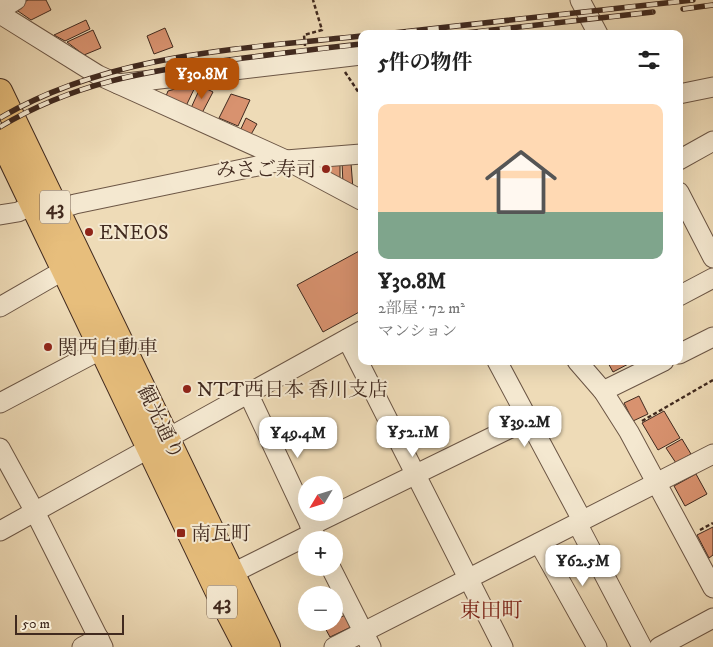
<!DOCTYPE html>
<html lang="ja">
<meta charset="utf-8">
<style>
:root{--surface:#fff;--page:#f2f2f2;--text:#222;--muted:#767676;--accent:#b45309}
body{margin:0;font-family:"IM FELL DW Pica","Noto Serif JP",serif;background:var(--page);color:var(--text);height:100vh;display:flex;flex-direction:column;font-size:19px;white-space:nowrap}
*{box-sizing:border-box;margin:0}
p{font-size:16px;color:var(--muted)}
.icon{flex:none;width:28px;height:28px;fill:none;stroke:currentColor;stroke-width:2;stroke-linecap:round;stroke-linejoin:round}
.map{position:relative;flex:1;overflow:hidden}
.panel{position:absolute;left:358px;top:30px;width:325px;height:335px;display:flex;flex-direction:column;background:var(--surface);border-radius:10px;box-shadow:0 5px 20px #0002}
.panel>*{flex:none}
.needle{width:32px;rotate:232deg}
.tools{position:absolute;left:298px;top:476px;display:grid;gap:10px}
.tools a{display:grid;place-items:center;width:45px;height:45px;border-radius:50%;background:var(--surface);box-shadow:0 5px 20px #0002;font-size:25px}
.scale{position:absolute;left:15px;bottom:12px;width:109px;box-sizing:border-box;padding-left:5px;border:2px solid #412a1f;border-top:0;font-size:14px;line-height:18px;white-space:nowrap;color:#412a1f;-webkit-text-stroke:4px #f4e8d0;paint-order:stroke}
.price{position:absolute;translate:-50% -42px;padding:0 11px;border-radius:10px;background:#fff;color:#222;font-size:16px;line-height:32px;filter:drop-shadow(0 1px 2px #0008)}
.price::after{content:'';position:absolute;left:50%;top:30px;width:15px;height:11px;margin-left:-8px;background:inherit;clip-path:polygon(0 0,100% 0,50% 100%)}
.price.selected{background:var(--accent);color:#fff}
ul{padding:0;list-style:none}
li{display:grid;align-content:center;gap:10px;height:265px;padding:0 20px}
li span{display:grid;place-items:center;height:155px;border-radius:10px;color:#555}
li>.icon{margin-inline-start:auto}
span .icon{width:90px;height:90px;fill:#fffc;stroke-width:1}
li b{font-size:21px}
h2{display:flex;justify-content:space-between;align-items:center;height:60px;padding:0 20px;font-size:21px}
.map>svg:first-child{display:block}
</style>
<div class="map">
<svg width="713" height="647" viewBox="0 0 713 647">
<rect width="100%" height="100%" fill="#eedbb7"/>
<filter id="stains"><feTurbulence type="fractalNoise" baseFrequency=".004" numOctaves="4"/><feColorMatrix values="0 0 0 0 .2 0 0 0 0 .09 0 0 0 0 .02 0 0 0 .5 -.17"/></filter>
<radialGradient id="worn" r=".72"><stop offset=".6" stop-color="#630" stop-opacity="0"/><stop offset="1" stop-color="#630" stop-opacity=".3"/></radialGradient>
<!-- building -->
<g fill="#d8926f" stroke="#412a1f">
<path d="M28,0h18l5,10 -20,10 -16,-11 1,-3z"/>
<path d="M86,20l4,9 -25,12 -11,-6z"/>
<path d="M165,28l8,19 -19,7 -7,-18z"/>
<path d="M93,30l8,18 -17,7 -17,-13z"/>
<path d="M197,83l-11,23 -20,-10 2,-5z"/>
<path d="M201,86l12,6 -11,21 -11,-5z"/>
<path d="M231,94l19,6 -12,26 -19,-8z"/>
<path d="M246,118l11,6 -8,14 -10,-5z"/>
<path d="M340,162v18l-26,-8 3,-7z"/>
<path d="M342,162l9,1 2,26 -10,-5z"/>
<path d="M361,250v61l-38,21 -26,-47z"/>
<path d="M607,361h27l-21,11z"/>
<path d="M639,396l9,18 -15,7 -9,-18z"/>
<path d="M664,411l16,27 -22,12 -16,-27z"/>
<path d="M682,439l9,15 -15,9 -10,-15z"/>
<path d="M696,474l11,20 -22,12 -11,-20z"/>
<path d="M713,527v28l-4,3 -12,-23z"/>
<path d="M336,590l11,21 -13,7v-23h-8z"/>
<path d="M347,614l6,12 -23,11 -6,-11z"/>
</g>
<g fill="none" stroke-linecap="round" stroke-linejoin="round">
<!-- minor casing -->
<g stroke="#6c5645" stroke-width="21">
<g id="minor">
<path d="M580,0l18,34"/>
<path d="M0,10l16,-10"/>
<path d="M0,14l98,61 188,85 75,40"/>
<path d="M118,84l243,-29"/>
<path d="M679,94l34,-7"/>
<path d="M679,160l34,-19"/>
<path d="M679,192l34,66"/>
<path d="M57,210l18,-6 211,-44 75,-6"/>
<path d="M0,215l18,-3 15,-7"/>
<path d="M679,296l34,-18"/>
<path d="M0,307l64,-37"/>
<path d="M347,339l156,308"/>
<path d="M679,354l34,-17"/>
<path d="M497,361l85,159"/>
<path d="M577,361l26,30 26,41 84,156"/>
<path d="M603,391l61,-30"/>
<path d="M248,393l69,147"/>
<path d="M0,403l102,-54"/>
<path d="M0,448l35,64 68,135"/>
<path d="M577,523l65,124"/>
<path d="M310,526l219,-107"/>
<path d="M0,531l361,-200"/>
<path d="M539,543l58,104"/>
<path d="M331,568l40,79"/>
<path d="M233,573l80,-40"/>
<path d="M82,647l17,-9"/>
<path d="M334,647l379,-193"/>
<path d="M659,647l54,-29"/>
</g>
</g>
<!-- major casing -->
<g stroke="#412a1f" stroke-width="26">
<g id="major">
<path d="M0,91l268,556"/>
<path d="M0,137l220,460 26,50"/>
</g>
</g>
<!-- path -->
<g stroke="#412a1f" stroke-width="2.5" stroke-dasharray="4 2.5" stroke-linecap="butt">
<path d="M305,46l-1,-11 18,-5 -9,-30"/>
<path d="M345,72l16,24"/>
<path d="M642,421l71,-41"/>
<path d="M700,530l13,-7"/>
</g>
<!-- minor -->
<use href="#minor" stroke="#f4e8d0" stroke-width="19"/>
<!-- major -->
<use href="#major" stroke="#e7be7c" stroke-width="24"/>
<!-- rail casing -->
<g stroke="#412a1f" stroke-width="5.5">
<g id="rail">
<path d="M683,9l30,-4"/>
<path d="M384,34l309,-34"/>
<path d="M456,34l197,-22"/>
<path d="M0,118c109,-64 239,-69 361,-82"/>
<path d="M0,127c73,-44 146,-56 229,-67 44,-6 88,-11 132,-16"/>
</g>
</g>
<!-- rail -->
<use href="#rail" stroke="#f4e8d0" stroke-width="4" stroke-dasharray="11" stroke-linecap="butt"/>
</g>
<!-- markers -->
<g fill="#8f2418" stroke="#f4e8d0" stroke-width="2">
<circle cx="326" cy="169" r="5"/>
<circle cx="89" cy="232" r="5"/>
<circle cx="48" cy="347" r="5"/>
<circle cx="187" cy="389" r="5"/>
<rect x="176" y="528" width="10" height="10" rx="2.5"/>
</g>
<g text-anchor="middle" stroke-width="4" stroke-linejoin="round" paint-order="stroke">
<!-- shield labels -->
<g fill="#f4e8d0" stroke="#776354" stroke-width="1">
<rect x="40" y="190.5" width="30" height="33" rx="4"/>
<rect x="207" y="585.5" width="30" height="33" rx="4"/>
</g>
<g font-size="19" font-weight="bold" fill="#412a1f">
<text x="55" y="214">43</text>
<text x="222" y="609">43</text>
</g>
<!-- poi labels -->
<g font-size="20" fill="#412a1f" stroke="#f4e8d0" text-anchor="start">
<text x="316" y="176" text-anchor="end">みさご寿司</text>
<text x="99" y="239">ENEOS</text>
<text x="58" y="354">関西自動車</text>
<text x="197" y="396">NTT西日本 香川支店</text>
<text x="191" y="540">南瓦町</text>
</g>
<!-- street labels -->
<g font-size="20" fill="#412a1f" stroke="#f4e8d0">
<text transform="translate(161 422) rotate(64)" y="7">観光通り</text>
</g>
<!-- neighbourhood labels -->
<g font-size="21" fill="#7a1f14" stroke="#f4e8d0">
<text x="491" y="617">東田町</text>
</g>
</g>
<rect width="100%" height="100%" filter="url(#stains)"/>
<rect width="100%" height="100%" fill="url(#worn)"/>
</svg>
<div class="tools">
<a><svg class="needle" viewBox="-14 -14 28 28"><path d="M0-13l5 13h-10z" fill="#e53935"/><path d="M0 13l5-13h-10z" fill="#767676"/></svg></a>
<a>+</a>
<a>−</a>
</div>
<div class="scale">50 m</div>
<b class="price selected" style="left:202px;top:100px">¥30.8M</b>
<b class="price" style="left:525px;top:448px">¥39.2M</b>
<b class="price" style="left:413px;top:458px">¥52.1M</b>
<b class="price" style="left:298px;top:459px">¥49.4M</b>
<b class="price" style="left:583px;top:587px">¥62.5M</b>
<section class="panel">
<h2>5件の物件<svg class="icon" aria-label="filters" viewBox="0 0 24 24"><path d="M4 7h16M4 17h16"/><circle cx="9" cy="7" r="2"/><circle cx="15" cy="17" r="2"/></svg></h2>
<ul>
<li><span style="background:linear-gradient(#ffd9b3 70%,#7fa58c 0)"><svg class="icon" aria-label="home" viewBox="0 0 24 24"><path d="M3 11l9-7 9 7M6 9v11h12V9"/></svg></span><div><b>¥30.8M</b><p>2部屋 · 72 m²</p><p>マンション</p></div></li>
</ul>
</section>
</div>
